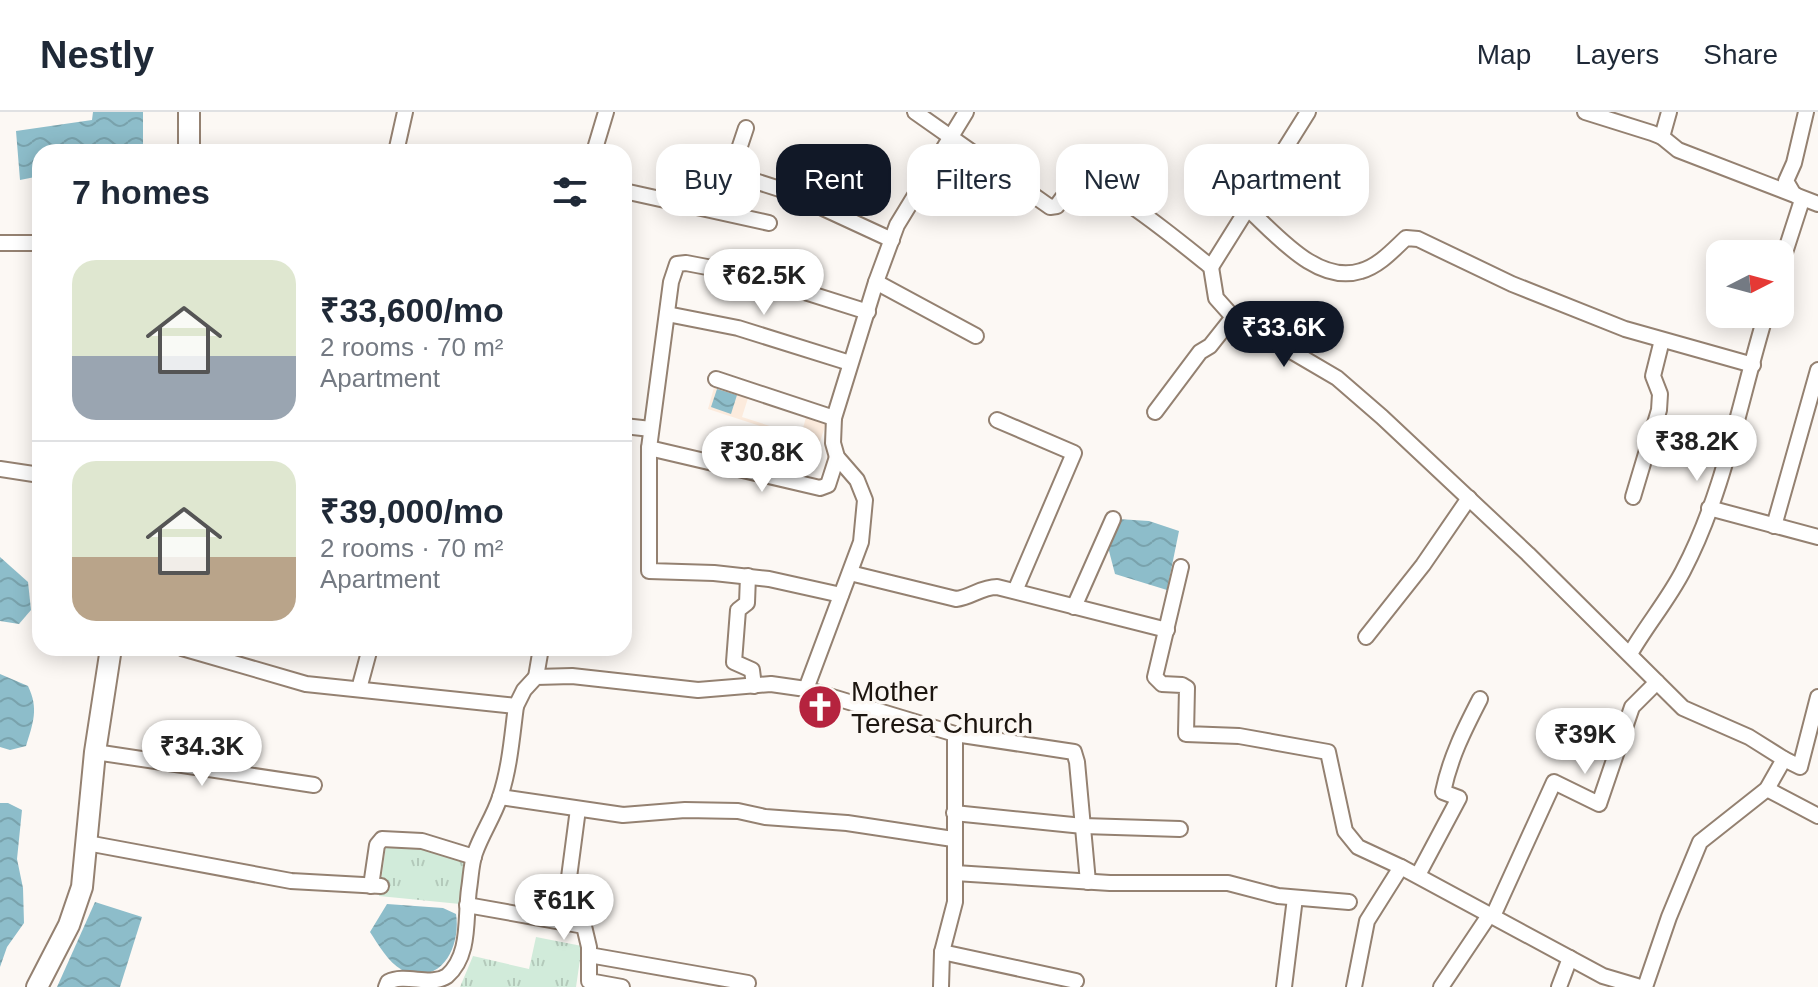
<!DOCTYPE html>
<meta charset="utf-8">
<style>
:root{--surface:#fff;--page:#f2f2f3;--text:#1f2937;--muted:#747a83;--line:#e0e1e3;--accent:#111827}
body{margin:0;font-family:Arial,sans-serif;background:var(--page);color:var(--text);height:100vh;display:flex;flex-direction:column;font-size:30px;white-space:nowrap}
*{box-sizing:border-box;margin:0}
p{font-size:26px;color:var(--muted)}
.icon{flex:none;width:44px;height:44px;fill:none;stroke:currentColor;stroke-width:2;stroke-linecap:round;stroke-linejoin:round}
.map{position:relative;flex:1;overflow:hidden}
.drawer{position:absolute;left:32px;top:32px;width:600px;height:512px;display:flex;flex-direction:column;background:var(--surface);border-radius:24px;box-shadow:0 4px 20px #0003}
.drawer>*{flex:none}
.guide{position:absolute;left:656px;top:32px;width:760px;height:72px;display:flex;gap:16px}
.needle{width:52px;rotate:84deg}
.tools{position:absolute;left:1706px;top:128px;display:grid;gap:16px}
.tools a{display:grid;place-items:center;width:88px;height:88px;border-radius:16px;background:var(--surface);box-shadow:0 4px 20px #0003;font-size:40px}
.price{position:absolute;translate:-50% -68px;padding:0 18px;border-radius:28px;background:#fff;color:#222;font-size:26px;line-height:52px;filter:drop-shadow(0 2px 4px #0008)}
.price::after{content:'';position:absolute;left:50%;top:48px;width:24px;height:18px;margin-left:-12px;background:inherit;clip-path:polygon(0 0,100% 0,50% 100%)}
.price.active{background:var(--accent);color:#fff}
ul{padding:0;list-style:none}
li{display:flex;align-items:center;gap:24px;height:200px;padding:0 40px}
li+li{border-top:2px solid var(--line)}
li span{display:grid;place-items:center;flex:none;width:224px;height:160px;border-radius:24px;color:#555}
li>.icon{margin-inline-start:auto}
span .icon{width:96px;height:96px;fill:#fffc;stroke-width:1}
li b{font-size:34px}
h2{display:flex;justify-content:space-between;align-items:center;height:96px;padding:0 40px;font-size:34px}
.chip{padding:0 28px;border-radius:24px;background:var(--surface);box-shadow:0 4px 20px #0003;font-size:28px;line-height:72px}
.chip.active{background:var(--accent);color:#fff}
header{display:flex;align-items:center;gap:48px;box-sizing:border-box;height:112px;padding:0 40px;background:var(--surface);border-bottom:2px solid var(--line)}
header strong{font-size:38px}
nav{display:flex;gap:44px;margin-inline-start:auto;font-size:28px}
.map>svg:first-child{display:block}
</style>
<header>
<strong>Nestly</strong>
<nav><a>Map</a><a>Layers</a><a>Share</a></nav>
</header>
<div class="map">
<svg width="1818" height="875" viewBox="0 0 1818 875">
<defs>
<pattern id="park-tufts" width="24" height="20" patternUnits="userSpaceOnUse" patternTransform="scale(2)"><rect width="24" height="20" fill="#d1ebda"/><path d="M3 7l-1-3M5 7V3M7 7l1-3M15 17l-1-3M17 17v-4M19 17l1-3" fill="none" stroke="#b3c9ba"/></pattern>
<pattern id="water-waves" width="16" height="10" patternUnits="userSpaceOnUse" patternTransform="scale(2)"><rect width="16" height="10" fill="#8dbdca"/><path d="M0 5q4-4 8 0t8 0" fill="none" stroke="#79a2ac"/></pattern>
</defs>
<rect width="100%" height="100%" fill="#fcf8f4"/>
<!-- built -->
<path fill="#fcebdd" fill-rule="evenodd" d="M715,272l112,36 -8,25 -111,-36zM748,286l58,19 -5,19 -59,-19z"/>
<!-- park -->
<g fill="url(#park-tufts)">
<path d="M386,733h30l49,14 -5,45 -81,-8z"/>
<path d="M536,825l46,9 -6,41h-116l13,-31 56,13z"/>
</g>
<!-- water -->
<g fill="url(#water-waves)">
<path d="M93,0h50v40h-103v24l-20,4 -4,-49 76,-11z"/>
<path d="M717,277l20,6 -6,19 -20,-7z"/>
<path d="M1118,407l31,2 30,10 -12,59 -52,-16 -7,-27z"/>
<path d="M0,445l28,25 3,28 -12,14 -19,-3z"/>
<path d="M0,562l28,12c11,23 5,37 -2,60l-16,4 -10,-3z"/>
<path d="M0,691h8l14,7 -5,49 6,29 1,35 -17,24 -7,20z"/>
<path d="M95,790l47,15 -22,70h-63z"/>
<path d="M387,792l56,4 13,6c5,32 -14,73 -54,56 -14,-8 -24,-26 -32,-38z"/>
</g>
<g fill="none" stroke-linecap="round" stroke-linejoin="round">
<!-- street casing -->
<g stroke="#948171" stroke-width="18">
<g id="street">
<path d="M915,0l135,95 7,-1c5,-9 17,-22 29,-23 22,-1 105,68 125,84l5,31 17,19 104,61 45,39 146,137 155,154 66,29 35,22 -17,30 -67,53 -31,75 -24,70"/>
<path d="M1585,0l67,21 10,4 16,13 140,54"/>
<path d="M746,16l-14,42 1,4 53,17 106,49"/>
<path d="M1662,25l7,-25"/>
<path d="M396,40l9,-40"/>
<path d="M594,40l12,-40"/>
<path d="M624,79l145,32"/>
<path d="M1247,96c29,26 70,77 114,63 18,-5 32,-21 45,-33l12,1 94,45 113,45 128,36"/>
<path d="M0,131h40"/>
<path d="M1211,155l97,-155"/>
<path d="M1780,156l22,-68 -9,-7 -7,-12 8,-18 12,-51"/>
<path d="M876,170l100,54"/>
<path d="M667,202l71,14 112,35"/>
<path d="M716,267l118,39"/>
<path d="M1155,300l45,-60 10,-6 23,-29"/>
<path d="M997,308l77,33 -59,138"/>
<path d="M624,314l27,3"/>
<path d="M649,336l171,40 8,-3 9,-28"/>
<path d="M0,357l40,6"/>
<path d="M1633,385l26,-87 1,-16 -7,-18 9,-36"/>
<path d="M1709,396l109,29"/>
<path d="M1774,414l44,-156"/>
<path d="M1181,455l-26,110 7,7 20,1 5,3 -1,46 53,2 89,16 17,79 13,16 43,20 -34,54 -13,66"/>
<path d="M850,461l106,26c16,-2 25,-12 41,-12l170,43"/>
<path d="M748,464l-1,27 -9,7 -4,52 18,8 2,16"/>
<path d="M841,483l-72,-16 -55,-6 -65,-2v-123l22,-166 6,-18 9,-1 68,13 114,36"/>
<path d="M1074,495l39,-88"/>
<path d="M1366,525l57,-72 46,-67"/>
<path d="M182,536l124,36 210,22 8,-16 12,-13 36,-1 126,14 73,-6 35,5 149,45v168l-13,50 -1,35"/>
<path d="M1630,542c16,-28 38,-54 53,-83 42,-80 57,-172 83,-257"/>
<path d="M536,565l5,-29"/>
<path d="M359,577l11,-41"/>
<path d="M806,577l55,-147 4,-42 -8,-20 -20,-23 -4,-14 1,-25 42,-136 21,-57 69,-113"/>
<path d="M955,622l119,18 3,10 11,120"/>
<path d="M95,640l219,33"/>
<path d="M1784,647l16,8 18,-70"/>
<path d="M1767,677l51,27"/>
<path d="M500,685l123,18 62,-5 53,1 27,6 82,6 106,16"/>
<path d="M954,701l129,13 97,3"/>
<path d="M87,731l204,38 90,5"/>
<path d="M1401,755l202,109 37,11"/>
<path d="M955,761l155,10h118l50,13 71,6"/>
<path d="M1418,763l41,-77 -16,-6c7,-34 21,-62 37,-93"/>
<path d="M371,774l6,-41 5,-6 40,2 52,16"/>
<path d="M467,793l117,21 5,21v34l33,6"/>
<path d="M1493,804l61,-134 45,22 33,-97 25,-25"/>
<path d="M563,811l15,-114"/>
<path d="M942,840l134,29"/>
<path d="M589,843l159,28"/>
<path d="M386,875l2,-5c18,-9 43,5 59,-6 24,-21 18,-58 22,-87 2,-12 2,-25 6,-36 7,-20 19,-37 25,-56 10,-30 12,-61 16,-91"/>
<path d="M1284,875l11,-89"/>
<path d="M1441,875l49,-73"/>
<path d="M1559,875l11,-29"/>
</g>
</g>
<!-- secondary casing -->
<g stroke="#948171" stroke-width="24">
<g id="secondary">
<path d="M189,0v40"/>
<path d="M37,875l32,-62 13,-38 13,-135 16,-104"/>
</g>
</g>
<!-- street -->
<use href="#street" stroke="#fff" stroke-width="14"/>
<!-- secondary -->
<use href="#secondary" stroke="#fff" stroke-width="20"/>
</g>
<!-- icons -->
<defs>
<g id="church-disc" transform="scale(2.3)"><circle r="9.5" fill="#b5233e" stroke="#fcf8f4"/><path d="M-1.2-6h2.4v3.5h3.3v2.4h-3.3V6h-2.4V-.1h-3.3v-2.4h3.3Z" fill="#fff"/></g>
</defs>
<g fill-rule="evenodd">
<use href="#church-disc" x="820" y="595"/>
</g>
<g text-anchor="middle" stroke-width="7" stroke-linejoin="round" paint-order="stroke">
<!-- poi labels -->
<g font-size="28" fill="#1c150f" stroke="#fcf8f4" text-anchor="start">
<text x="851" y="589">Mother<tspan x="851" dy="32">Teresa Church</tspan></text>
</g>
</g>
</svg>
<div class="tools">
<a><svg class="needle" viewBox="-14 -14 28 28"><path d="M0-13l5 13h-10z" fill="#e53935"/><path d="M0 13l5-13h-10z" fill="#747a83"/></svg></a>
</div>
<b class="price" style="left:764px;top:205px">₹62.5K</b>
<b class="price active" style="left:1284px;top:257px">₹33.6K</b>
<b class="price" style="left:1697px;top:371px">₹38.2K</b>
<b class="price" style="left:762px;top:382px">₹30.8K</b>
<b class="price" style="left:1585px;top:664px">₹39K</b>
<b class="price" style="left:202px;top:676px">₹34.3K</b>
<b class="price" style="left:564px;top:830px">₹61K</b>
<div class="guide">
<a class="chip">Buy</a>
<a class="chip active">Rent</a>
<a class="chip">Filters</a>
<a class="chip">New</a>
<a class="chip">Apartment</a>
</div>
<section class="drawer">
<h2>7 homes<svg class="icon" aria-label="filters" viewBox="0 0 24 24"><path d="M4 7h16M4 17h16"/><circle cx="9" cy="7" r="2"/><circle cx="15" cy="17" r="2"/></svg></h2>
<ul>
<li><span style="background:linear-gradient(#dfe7d0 60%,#9aa5b1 0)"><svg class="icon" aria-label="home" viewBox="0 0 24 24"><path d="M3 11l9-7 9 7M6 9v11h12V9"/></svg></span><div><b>₹33,600/mo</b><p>2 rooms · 70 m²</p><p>Apartment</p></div></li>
<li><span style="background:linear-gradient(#dfe7d0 60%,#b9a48a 0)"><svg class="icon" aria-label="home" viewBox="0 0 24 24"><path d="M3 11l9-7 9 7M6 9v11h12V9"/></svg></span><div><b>₹39,000/mo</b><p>2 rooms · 70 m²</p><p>Apartment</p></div></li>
</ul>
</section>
</div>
